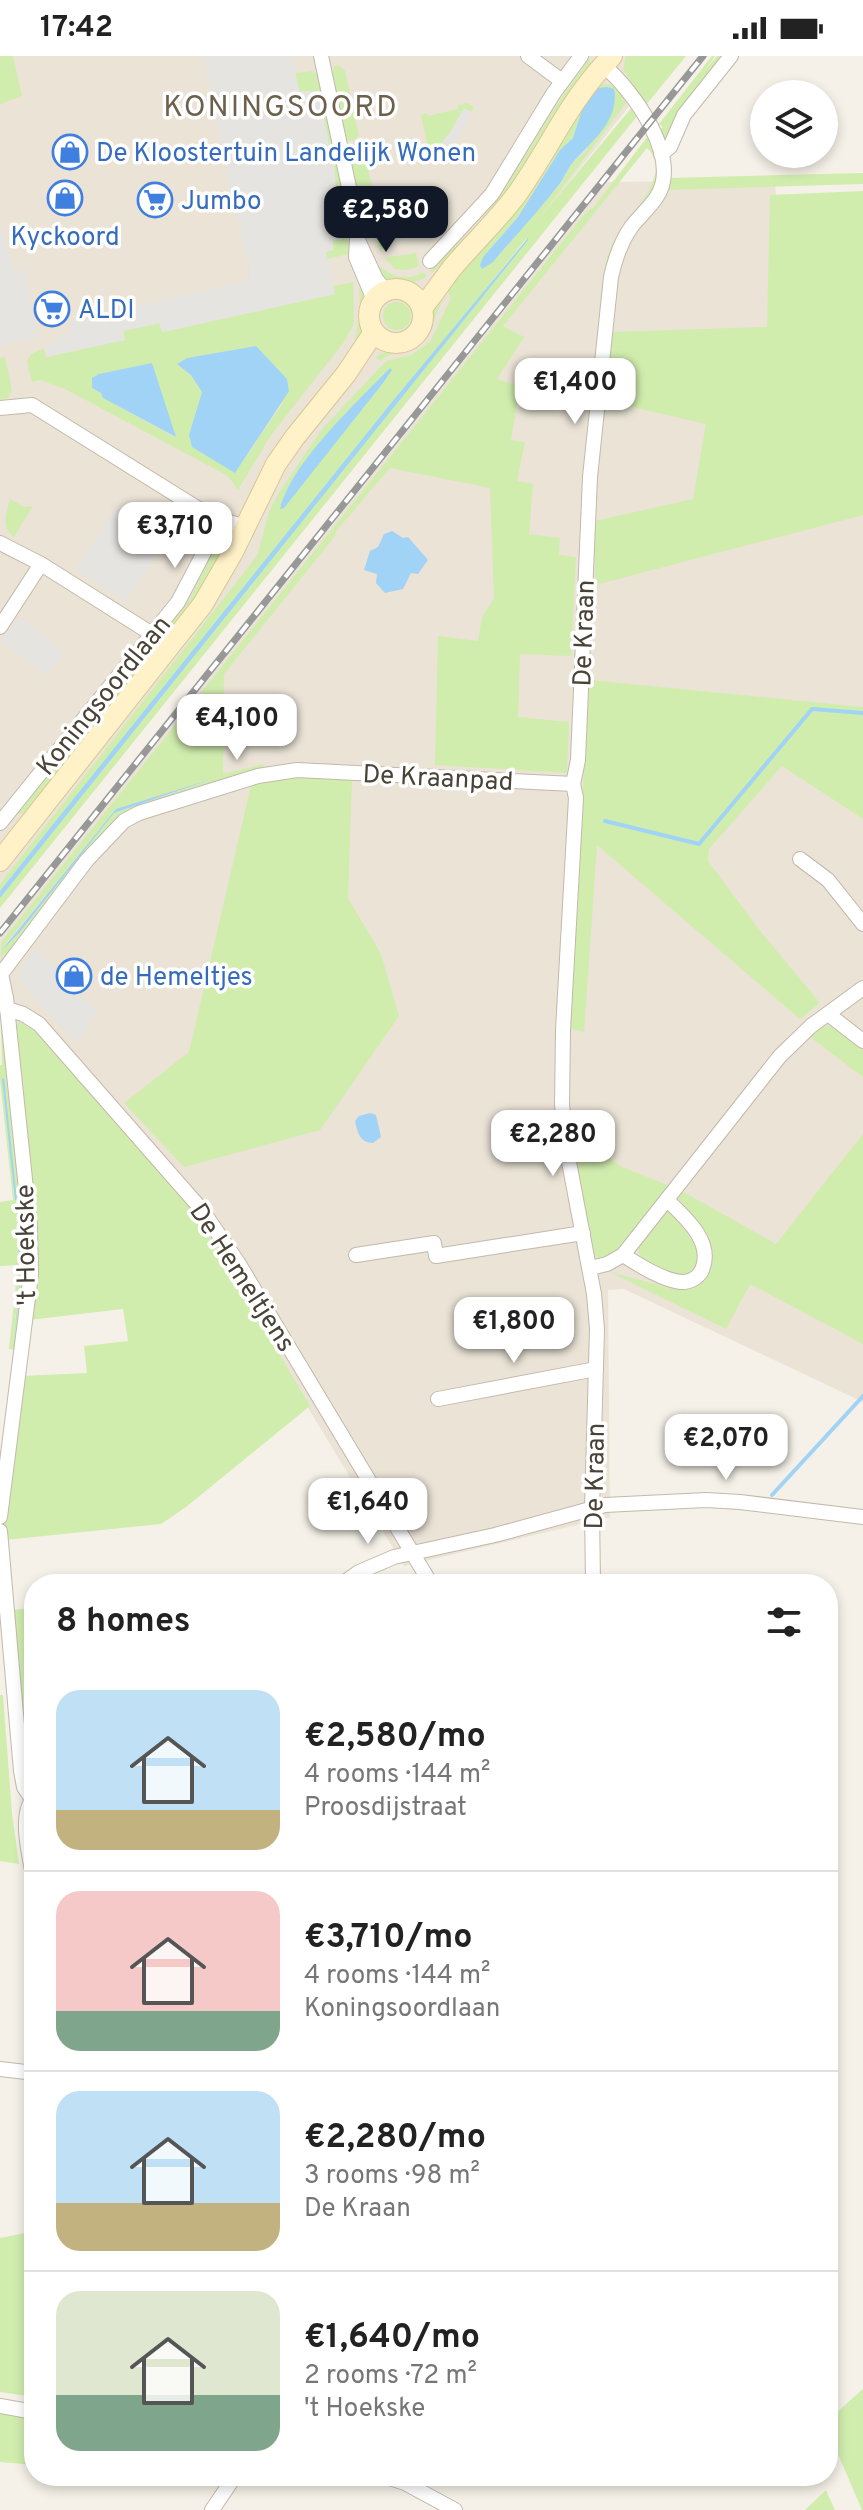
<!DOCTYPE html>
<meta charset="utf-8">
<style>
:root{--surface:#fff;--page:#f6f6f6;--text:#222;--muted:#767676;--line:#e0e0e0;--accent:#111827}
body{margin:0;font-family:Overpass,sans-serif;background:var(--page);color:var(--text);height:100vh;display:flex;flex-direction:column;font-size:30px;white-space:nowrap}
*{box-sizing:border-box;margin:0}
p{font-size:26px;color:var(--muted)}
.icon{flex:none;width:44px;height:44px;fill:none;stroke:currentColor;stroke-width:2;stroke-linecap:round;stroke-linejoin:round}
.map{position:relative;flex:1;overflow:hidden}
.sheet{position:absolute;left:24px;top:1518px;width:814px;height:912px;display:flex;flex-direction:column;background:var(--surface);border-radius:32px;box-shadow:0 4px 12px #0003}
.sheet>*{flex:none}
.buttons{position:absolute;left:750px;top:24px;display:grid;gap:16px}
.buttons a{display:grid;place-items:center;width:88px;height:88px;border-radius:50%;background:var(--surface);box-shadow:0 4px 12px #0003;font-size:40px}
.price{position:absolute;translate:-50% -68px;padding:0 18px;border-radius:16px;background:#fff;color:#222;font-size:26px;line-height:52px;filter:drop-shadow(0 2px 4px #0008)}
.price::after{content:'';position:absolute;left:50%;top:48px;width:24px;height:18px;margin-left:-12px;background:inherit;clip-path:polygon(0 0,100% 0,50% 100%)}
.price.active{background:var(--accent);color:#fff}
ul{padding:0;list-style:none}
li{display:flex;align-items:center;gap:24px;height:200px;padding:0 32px}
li+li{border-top:2px solid var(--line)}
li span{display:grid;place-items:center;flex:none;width:224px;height:160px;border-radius:24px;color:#555}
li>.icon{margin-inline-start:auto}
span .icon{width:96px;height:96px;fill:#fffc;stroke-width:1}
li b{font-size:34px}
h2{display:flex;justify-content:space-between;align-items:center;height:96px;padding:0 32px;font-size:34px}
.status{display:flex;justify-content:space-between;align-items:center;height:56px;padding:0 40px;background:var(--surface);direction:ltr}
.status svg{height:22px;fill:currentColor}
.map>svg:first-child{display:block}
</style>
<div class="status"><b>17:42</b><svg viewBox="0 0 49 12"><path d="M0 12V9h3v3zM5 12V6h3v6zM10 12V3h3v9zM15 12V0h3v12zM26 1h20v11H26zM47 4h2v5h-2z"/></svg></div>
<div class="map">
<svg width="863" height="2454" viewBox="0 0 863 2454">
<rect width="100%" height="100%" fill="#f5f1e8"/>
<!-- residential -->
<g fill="#eae3d6">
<path d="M0,0h669l-669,844z"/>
<path d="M775,124l18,343 70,-19v898l-239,-113 -16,1 2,227 -206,49 -179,-295 -225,-258v-74l607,-757z"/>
</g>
<!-- green -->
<g fill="#d1edae" fill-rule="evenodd">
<path d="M0,0h13l9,40 -22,8z"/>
<path d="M626,0h60l-40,49 -23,-36z"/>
<path d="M712,0h3l-10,14 12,-14h9l-58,86 -7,-1 -2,-10 4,-4 -4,-3z"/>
<path d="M586,2l7,6c-47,74 -92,154 -162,209l-1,-7 17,-19 4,3c62,-54 84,-123 135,-186l-3,-3z"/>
<path d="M338,9l7,6 14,65 -7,5 -5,-1 -15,-66 2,-8z"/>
<path d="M312,15l7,5 17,69 -16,4 -3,-58h-18l-4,-18z"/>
<path d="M605,28l9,2 15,13 -91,121 95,-114 5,9 -638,793v-10l29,-37 498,-621v-2l-527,653v-7l253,-323 5,-8 11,-41 9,-18 44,-65 64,-68 25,-6 19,-13 21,-44 -5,-10 68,-76 81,-126zM598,32l-11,62 -15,13 -11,20 -68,79 -11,6 1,-11 35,-40 42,-67 13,-12 9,-28z"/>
<path d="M467,47l6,4 -1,5 -8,-3 -13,22 -18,23 7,6 -6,4 -3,-2 -10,-47 5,-2 2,3 30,-7v-4z"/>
<path d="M648,80l9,25 -1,22 -54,126 -3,1c3,-21 4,-43 12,-63 10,-26 66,-71 36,-99l-144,178 21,11 -27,42 23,7 -9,54 14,2 -8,39 16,3 -4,50 31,4 -1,17 17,2 -5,99 -51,-2 -2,63 51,5 -2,51 -132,-8 3,-129 40,5 4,-24 12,-19 -4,-110 -100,-20 -54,63 -1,5 -111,138 -1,100 44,-11 -4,2 1,5 -120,37 -134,145 -10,5 2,-16 585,-730 6,-3zM216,722l-102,35 -96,119 -16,16 114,-139z"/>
<path d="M362,88l24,103 -5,4 -22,-49 -11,-55z"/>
<path d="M336,92l13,106 -101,22 1,-8 84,-18 1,-83 -2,-9 -11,-7z"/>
<path d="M863,117v11l-195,6 2,-12z"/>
<path d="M863,135v324l-268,70v-64l98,-22 13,-75 -100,-23 7,-69 154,-5 3,-132z"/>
<path d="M416,197l3,13 -11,4 -13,-1 -11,-11z"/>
<path d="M378,209c15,12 28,17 45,7l4,4c-21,12 -37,11 -52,-9z"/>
<path d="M353,226l1,42 -10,18 -73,93 -33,55 -10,-14 -163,-87 -25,-9 -8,2 -5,-20 4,-8 13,-6 2,9 78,-17 -1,-9 37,-8 3,9 172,-38 -2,-8zM256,290l26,58 -47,69 -31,-21 -15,-17 13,-43 -11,-17 -14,-11 10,-6zM152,307l22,74 -71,-39 -11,-20z"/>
<path d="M359,227c14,15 8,42 0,59l-4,-3 5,-25z"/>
<path d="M442,236l3,3c-10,19 -14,45 -35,54 -11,4 -20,4 -30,12l-4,-4c12,-9 25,-8 36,-15 14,-9 13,-20 19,-34 2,-5 7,-11 11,-16z"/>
<circle cx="397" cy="260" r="14"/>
<path d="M5,301l7,33 -4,8 -8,2v-42z"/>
<path d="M10,443l14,8 9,-1 -19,31c-14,-10 -7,-24 -4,-38z"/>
<path d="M224,472l9,7 -27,52 -176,224 -12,3 -3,-3 5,-6 3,2 167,-208z"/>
<path d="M590,624l273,27v112l-81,-53 -73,83 -1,12 53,71 59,71 -20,16 -203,-174 -13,187 -17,-4z"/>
<path d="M289,722l63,1 -4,119 33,56 18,62 -79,114 -136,37 -60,-64 65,-51 62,-266z"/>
<path d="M0,939l27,256 -10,99 -8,-1 9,-84 -18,1v-64l13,-2 -13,-120v-15h2zM18,1155l4,57 -10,80 8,-70z"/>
<path d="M20,966l10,5 133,142 15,20 34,51 98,166 -124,101 -25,17 -156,16 -1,-26 17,-138 66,-3 -3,-27 44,-5 -5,-32 -94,11 -13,-297z"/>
<path d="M828,970l9,2 26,22v27l-54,-41 12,-9z"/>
<path d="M863,1078v210l-113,-60 -24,45 -116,-57 64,17 27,-4c28,-39 1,-58 -24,-88l5,-6 94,53z"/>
<path d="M570,1079l52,32 48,19c-21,27 -39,58 -69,74l-9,-6z"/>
<path d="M666,1154h4l29,40 -2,18c-4,3 -7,6 -11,7 -10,3 -37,-8 -44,-16 -4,-5 -3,-7 -3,-13z"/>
<path d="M34,1552v105l-12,9 -11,-112z"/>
<path d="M0,1639h3l9,118 7,51 -19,-3z"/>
<path d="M34,2175v166l-34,-5v-154z"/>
<path d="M863,2333v121h-1l-34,-79v-11z"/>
<path d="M0,2355l34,6v48l-34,-3z"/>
<path d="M826,2434l9,20h-30z"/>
</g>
<!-- parking -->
<g fill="#e6e4e0">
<path d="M203,0h89l7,35h19l16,76 8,72 -10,2 1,9 -7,2 9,42 -173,38 -3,-9 -36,8 2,9 -79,17 -2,-9 27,-18 -1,-9 178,-40 1,-13 -15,-69 -5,-11 -5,-38z"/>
<path d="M464,52l8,4 -13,25 -19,23 -7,-6 18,-23z"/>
<path d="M2,174l12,40 10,-1 14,68 -38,9v-115z"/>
<path d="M115,452l51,32 -40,61 -50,-32z"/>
<path d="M20,561l44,36 -19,23 -44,-36z"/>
<path d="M37,893l61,64 -22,30 -55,-61 -2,-5 3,-10z"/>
</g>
<!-- water -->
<g fill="#a0d3f6">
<path d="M607,31l7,2c6,31 -22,52 -40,72 -7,8 -10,18 -17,26 -20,26 -43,50 -64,75l-11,7 -2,-4 3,-8 35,-40 42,-67 13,-12 9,-28 16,-22z"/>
<path d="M528,182v2l-528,658v-7l51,-64 341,-425z"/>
<path d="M256,290l31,33 2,12 -54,82 -43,-26 -3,-12 13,-43 -11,-17 -14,-11 10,-6z"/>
<path d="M152,307l24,74 -73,-39 -2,-5 -9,-5v-10l7,-4z"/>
<path d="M390,312l2,2 -9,13 -99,125 -4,1c11,-46 77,-107 110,-141z"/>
<path d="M392,475l11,7 5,-1 20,23 -10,14 -7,-1 -8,16 -18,4 -9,-10 1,-9 -13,-4 6,-19 8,-4 6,-13z"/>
<path d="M215,722l-101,35 -95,120 -17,17 114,-141z"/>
<path d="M4,1022l13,122h-2l-13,-121z"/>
<path d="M370,1057l6,2 5,22 -8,6c-14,-1 -15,-10 -18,-22l4,-5z"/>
<path d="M17,1155l5,57 -9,80 7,-70z"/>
</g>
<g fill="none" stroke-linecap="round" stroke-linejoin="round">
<!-- stream -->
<g stroke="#a0d3f6" stroke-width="4">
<path d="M605,765l94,23 113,-135 51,4"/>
<path d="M772,1439l91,-99"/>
</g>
<!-- street casing -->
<g stroke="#c2b9aa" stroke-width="16">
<g id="street">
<path d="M321,0l29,136 7,46 -1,19 18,43"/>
<path d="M528,0l34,25"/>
<path d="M661,98l9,-7 14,-32 47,-59"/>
<path d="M357,182l19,41 10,12"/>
<path d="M430,205l62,-67 61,-100 28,-38"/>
<path d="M0,352l32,-3 178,111 35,11"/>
<path d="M0,487l41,21 111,70"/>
<path d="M0,571l41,-63"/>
<path d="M0,767l178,-221 43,-82"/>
<path d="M800,803l28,21 35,44"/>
<path d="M7,953l16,5 16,10 163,186 37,54 192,320"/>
<path d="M828,958l35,27"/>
<path d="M356,1199l78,-12 2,13 147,-23"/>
<path d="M623,1199c16,10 39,25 58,27 9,0 17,-4 21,-12 12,-28 -17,-53 -35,-70"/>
<path d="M590,1212l17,-4 16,-9 157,-199 31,-30 52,-38"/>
<path d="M438,1343l158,-30"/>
<path d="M0,1461l31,-243 -1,-47 -24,-229 -5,-24 86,-114 37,-39 15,-8 119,-37 39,-6 276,14"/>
<path d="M0,1475l21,240 3,16 8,12"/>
<path d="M342,1528l17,-12 35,-15 101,-22 110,-30 101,-5 34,2 123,15"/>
<path d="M593,1528l-1,-75 5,-180 -3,-35 -25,-132 -7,-57 1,-75 13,-232 -3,-14 5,-24 12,-283 21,-200c4,-18 10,-36 21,-51 7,-9 17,-18 24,-28 27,-39 -23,-108 -53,-133"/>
<path d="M34,1742c-16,15 -4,61 0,82"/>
<path d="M0,2013l34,4"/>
<path d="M0,2350l34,6"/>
<path d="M383,2420l22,7 50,27"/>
<path d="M212,2454l23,-34"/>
</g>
</g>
<!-- secondary casing -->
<g stroke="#d9c694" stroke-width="22">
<g id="secondary">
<circle cx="396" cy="260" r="27"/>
<path d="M422,252c11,-13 20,-27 30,-40 22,-26 45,-47 65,-74 34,-48 52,-94 95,-138"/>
<path d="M0,805l203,-257 30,-52 43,-88 19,-27 51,-63 28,-42"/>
</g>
</g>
<!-- street -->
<use href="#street" stroke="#fff" stroke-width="14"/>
<!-- secondary -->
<use href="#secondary" stroke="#fff1c8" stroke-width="20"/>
<!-- rail casing -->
<g stroke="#989898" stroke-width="7">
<path id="rail" d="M0,877l703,-877"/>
</g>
<!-- rail -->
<use href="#rail" stroke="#fff" stroke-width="4" stroke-dasharray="12" stroke-linecap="butt"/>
</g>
<!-- icons -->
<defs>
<g id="shop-ring" transform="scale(1.8)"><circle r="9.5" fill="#fff" stroke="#3f7fe0" stroke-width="1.5"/><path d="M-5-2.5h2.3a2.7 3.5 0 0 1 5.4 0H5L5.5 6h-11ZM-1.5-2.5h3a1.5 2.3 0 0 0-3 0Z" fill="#3f7fe0"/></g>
<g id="supermarket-ring" transform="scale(1.8)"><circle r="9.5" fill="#fff" stroke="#3f7fe0" stroke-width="1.5"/><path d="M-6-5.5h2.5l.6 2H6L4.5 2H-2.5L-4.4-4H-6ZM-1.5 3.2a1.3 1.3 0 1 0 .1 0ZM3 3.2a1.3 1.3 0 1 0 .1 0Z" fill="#3f7fe0"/></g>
</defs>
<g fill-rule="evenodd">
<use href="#shop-ring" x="70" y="96"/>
<use href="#shop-ring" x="65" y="142"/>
<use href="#supermarket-ring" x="155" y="144"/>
<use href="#supermarket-ring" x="52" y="253"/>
<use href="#shop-ring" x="74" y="920"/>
</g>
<g text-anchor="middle" stroke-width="7" stroke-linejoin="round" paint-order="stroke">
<!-- shop labels -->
<g font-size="26" fill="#366cbe" stroke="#fff" text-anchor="start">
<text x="96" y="105">De Kloostertuin Landelijk Wonen</text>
<text x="181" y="153">Jumbo</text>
<text x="65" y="189" text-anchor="middle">Kyckoord</text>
<text x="78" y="262">ALDI</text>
<text x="100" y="929">de Hemeltjes</text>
</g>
<!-- street labels -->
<g font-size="26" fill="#494236" stroke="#fff">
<text transform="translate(583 577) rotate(-88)" y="9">De Kraan</text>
<text transform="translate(103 639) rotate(-51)" y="9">Koningsoordlaan</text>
<text transform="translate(438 721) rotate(3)" y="9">De Kraanpad</text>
<text transform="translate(25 1189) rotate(-91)" y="9">'t Hoekske</text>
<text transform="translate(243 1221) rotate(57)" y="9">De Hemeltjens</text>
<text transform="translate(594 1420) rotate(-89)" y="9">De Kraan</text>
</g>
<!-- quarter labels -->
<g font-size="30" letter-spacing="2" fill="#6d604c" stroke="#fff">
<text x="281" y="60">KONINGSOORD</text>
</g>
</g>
</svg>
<div class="buttons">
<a><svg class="icon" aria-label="layers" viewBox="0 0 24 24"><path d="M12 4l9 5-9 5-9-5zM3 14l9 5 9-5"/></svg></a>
</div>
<b class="price active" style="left:386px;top:198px">€2,580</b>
<b class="price" style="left:575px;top:370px">€1,400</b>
<b class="price" style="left:175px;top:514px">€3,710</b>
<b class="price" style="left:237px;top:706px">€4,100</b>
<b class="price" style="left:553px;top:1122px">€2,280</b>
<b class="price" style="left:514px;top:1309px">€1,800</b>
<b class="price" style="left:726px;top:1426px">€2,070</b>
<b class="price" style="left:368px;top:1490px">€1,640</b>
<section class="sheet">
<h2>8 homes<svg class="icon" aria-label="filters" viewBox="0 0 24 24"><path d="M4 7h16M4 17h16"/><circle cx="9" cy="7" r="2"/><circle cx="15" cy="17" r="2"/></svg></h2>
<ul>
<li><span style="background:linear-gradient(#bfe0f5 75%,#c2b280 0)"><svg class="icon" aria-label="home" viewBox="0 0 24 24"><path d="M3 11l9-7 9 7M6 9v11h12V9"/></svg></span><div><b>€2,580/mo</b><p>4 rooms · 144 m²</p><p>Proosdijstraat</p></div></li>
<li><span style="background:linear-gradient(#f6c9c9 75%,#7fa58c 0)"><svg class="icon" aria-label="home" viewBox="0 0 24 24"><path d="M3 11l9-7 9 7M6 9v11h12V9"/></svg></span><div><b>€3,710/mo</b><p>4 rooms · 144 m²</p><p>Koningsoordlaan</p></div></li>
<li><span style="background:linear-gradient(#bfe0f5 70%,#c2b280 0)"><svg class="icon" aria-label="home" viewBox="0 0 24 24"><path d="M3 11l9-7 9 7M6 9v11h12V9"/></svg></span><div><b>€2,280/mo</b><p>3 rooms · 98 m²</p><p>De Kraan</p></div></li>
<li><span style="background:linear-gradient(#dfe7d0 65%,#7fa58c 0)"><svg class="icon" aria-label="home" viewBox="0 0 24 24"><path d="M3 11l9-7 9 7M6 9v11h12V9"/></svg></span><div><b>€1,640/mo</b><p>2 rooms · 72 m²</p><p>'t Hoekske</p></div></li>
</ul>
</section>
</div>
